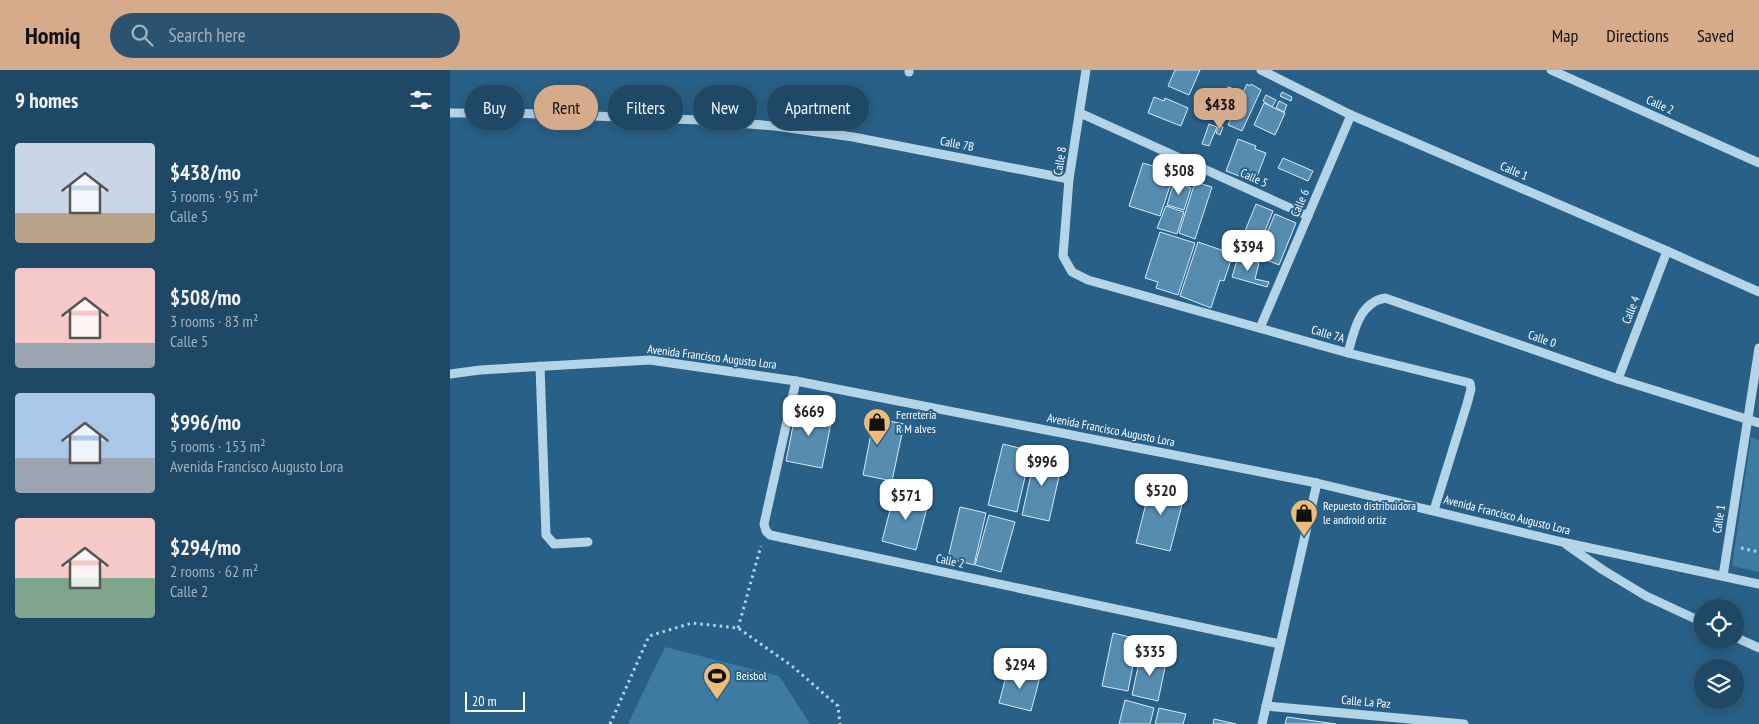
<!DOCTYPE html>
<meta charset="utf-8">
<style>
:root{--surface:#1e4865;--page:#2b526e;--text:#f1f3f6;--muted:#a1b2bf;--line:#3c6079;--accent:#d6ab8b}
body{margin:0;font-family:"PT Sans Narrow",sans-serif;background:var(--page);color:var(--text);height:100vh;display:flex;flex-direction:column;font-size:19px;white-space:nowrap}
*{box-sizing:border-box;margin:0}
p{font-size:16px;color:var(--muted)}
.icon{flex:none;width:28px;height:28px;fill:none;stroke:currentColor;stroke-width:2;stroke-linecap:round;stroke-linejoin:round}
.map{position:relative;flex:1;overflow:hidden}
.side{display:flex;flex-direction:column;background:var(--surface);width:450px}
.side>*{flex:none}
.guide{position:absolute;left:15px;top:15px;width:475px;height:45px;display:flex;gap:10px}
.buttons{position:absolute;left:1244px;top:529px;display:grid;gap:10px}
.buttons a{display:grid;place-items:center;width:50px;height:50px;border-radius:50%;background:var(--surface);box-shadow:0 2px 12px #0003,0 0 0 1px var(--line);font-size:25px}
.scale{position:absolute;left:15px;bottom:12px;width:60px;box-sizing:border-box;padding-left:5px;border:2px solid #fff;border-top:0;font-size:14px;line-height:18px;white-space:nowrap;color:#fff;-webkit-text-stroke:4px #286087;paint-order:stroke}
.price{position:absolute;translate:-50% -42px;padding:0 11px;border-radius:10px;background:#fff;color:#222;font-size:16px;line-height:32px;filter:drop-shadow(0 1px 2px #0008)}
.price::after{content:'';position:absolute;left:50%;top:30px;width:15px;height:11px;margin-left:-8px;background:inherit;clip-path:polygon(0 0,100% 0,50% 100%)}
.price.active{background:var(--accent);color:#111}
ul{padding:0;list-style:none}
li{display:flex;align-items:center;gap:15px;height:125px;padding:0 15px}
li span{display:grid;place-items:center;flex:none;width:140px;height:100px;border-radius:5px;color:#555}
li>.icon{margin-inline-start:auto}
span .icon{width:60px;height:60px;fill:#fffc;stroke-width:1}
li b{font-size:21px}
h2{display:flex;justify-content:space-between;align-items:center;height:60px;padding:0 15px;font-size:21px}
.tag{padding:0 18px;border-radius:22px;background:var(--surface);box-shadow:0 2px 12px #0003,0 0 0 1px var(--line);font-size:18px;line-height:45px}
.tag.active{background:var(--accent);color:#111}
header{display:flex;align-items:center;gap:30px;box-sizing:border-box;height:70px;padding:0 25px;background:var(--accent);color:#111}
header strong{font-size:24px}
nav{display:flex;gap:28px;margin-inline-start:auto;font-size:18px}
.search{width:350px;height:45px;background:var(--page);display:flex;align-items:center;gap:12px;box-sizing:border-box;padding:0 18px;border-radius:28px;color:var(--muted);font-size:19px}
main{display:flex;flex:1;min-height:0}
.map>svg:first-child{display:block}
</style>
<header>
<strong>Homiq</strong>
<div class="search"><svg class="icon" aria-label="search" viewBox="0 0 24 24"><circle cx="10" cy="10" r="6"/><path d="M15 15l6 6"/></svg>Search here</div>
<nav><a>Map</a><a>Directions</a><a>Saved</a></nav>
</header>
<main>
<section class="side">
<h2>9 homes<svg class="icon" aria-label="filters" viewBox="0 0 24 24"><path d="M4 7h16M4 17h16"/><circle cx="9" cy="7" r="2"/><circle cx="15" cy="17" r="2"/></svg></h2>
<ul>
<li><span style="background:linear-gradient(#c9d6e8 70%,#b9a48a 0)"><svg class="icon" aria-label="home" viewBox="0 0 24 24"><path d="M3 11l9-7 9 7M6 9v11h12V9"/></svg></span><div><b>$438/mo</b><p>3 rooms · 95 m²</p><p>Calle 5</p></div></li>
<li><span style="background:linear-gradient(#f6c9c9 75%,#9aa5b1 0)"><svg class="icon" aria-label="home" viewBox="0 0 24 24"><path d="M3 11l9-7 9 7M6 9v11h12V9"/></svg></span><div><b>$508/mo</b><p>3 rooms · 83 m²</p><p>Calle 5</p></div></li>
<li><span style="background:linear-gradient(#a9c7e8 65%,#9aa5b1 0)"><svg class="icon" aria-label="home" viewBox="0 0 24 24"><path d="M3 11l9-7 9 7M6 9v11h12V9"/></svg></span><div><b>$996/mo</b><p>5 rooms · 153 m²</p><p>Avenida Francisco Augusto Lora</p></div></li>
<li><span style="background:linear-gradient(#f6c9c9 60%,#7fa58c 0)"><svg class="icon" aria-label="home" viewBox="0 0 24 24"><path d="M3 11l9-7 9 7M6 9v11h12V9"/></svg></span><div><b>$294/mo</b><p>2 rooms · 62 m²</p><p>Calle 2</p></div></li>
</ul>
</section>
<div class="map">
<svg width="1309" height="654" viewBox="0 0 1309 654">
<rect width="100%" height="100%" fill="#286087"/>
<!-- green -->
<g fill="#3d7ba3">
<path d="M1301,367l8,3v132l-27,-6z"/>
<path d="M215,577l114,29 31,48h-182z"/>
</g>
<!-- building -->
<g fill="#558cb0" stroke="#d8eaf6">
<path d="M725,0h25l-11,25 -21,-9z"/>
<path d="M797,14l3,2 1,-2 10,6 -19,41 -14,-6z"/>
<path d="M778,17l9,3 -8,21 -10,-4z"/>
<path d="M832,22l10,5 -1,4 -11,-5z"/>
<path d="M816,25l10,5 -4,7 -9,-6z"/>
<path d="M704,27l10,4 1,-3 23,10 -7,18 -33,-13z"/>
<path d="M829,31l8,4 -3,7 -8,-4z"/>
<path d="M814,33l21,10 -10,22 -21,-10z"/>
<path d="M759,54l8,3 -8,19 -7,-2z"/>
<path d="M769,55l4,2 -3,8 -4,-2z"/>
<path d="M788,69l18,7 -1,3 11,4 -11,29 -29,-11z"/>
<path d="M833,88l30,13 -5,10 -30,-13z"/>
<path d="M693,93l42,13 -3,7 -10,-3 -12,36 -31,-10z"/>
<path d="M724,112l17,6 -7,22 -17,-5z"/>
<path d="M745,112l17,5 -17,52 -16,-6z"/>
<path d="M806,134l17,7 -17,42 -17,-7z"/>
<path d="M716,136l18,6 -7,22 -20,-6z"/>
<path d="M825,144l21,9 -17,42 -15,-6 -1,3 -7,-3z"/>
<path d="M710,162l35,11 -17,52 -22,-7 2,-6 -13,-4z"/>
<path d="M748,172l35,12 -9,27 -4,-1 -9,28 -31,-12z"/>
<path d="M788,187l21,6 -4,16 14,3 -2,5 -35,-10z"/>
<path d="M347,336l36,7 -11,55 -36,-7z"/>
<path d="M424,348l30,6 -12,57 -29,-6z"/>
<path d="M553,374l28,7 -14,61 -29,-7z"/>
<path d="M586,382l27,7 -14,62 -27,-6z"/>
<path d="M702,410l34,9 -16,62 -34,-8z"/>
<path d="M445,421l34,9 -13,50 -34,-9z"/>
<path d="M510,437l26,6 -12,52 -26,-7z"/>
<path d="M539,445l26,7 -14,50 -26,-7z"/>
<path d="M663,563l25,6 -10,52 -26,-5z"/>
<path d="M691,583l26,5 -9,43 -26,-6z"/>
<path d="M558,599l32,8 -9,34 -32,-8z"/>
<path d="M675,630l29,8 -4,16h-31z"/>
<path d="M709,638l27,6 -3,10h-28z"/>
<path d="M837,647l49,7h-51z"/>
<path d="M764,649l22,5h-23z"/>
</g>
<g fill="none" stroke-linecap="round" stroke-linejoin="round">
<!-- path -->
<g stroke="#b4d4e8" stroke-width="3" stroke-dasharray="2.5 4" stroke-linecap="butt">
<path d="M1291,478l18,4"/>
<path d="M288,558l23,-82"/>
<path d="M160,654l39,-88 43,-13 46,5 54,38 46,40 2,18"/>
</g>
<!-- minor -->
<g stroke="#b4d4e8" stroke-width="9">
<path d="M636,0l-17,109 -6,77 9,16 16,8 260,73 122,30 1,6 -4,15 -33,106"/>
<path d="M811,0l90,45 316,136 92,41"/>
<path d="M1101,0l208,93"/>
<path d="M459,2v-2"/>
<path d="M0,43h62l188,7 75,6 78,11 216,42"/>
<path d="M630,43l228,103"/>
<path d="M810,258l91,-213"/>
<path d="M898,283c6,-22 11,-50 37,-55l233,81 141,44"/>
<path d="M90,296l6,169 8,9 34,-2"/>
<path d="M0,304l30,-4 170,-10 146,21 521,102 245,59 197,42"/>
<path d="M1168,309l49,-128"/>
<path d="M346,311l-32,143 2,7 4,4 510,109"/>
<path d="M1117,475l36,25 43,26 56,26"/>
<path d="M1273,506l36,-228"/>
<path d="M1285,567l24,11"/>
<path d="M816,636l198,18"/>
<path d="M812,654l55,-241"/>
</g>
</g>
<!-- icons -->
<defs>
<g id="shop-pin" transform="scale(1.4375)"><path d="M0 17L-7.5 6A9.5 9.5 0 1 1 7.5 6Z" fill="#efbb7b" stroke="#286087"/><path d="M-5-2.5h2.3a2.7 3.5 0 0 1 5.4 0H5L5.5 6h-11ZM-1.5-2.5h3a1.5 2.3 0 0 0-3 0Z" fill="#111"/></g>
<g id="stadium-pin" transform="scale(1.4375)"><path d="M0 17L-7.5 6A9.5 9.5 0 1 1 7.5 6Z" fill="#efbb7b" stroke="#286087"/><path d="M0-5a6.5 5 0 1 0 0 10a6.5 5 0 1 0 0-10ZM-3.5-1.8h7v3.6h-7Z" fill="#111"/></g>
</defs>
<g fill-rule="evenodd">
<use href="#shop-pin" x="427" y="352"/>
<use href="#shop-pin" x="854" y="443"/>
<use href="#stadium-pin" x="267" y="606"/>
</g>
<g text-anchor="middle" stroke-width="4" stroke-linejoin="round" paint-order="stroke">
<!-- street labels -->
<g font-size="12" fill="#fff" stroke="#286087">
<text transform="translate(1210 35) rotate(24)" y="4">Calle 2</text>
<text transform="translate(507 74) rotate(11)" y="4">Calle 7B</text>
<text transform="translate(610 91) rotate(-81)" y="4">Calle 8</text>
<text transform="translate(1064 101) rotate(23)" y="4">Calle 1</text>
<text transform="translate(804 108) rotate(24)" y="4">Calle 5</text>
<text transform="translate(850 133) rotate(-67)" y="4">Calle 6</text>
<text transform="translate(1181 240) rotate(-69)" y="4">Calle 4</text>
<text transform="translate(878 264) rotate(16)" y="4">Calle 7A</text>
<text transform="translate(1092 269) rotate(19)" y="4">Calle 0</text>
<text transform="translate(262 287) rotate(7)" y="4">Avenida Francisco Augusto Lora</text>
<text transform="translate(661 360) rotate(11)" y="4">Avenida Francisco Augusto Lora</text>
<text transform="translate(1057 445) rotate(14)" y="4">Avenida Francisco Augusto Lora</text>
<text transform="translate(1269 449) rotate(-81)" y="4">Calle 1</text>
<text transform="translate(500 491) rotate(12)" y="4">Calle 2</text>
<text transform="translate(916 632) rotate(5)" y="4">Calle La Paz</text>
</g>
<!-- poi labels -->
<g font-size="12" fill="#fff" stroke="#286087" text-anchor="start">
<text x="446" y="349">Ferretería<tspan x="446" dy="14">R M alves</tspan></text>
<text x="873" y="440">Repuesto distribuidora<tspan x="873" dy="14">le android ortiz</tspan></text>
<text x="286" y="610">Beisbol</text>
</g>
</g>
</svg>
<div class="buttons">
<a><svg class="icon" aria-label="locate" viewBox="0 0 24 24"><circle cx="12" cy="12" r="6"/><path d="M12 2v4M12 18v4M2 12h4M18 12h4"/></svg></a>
<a><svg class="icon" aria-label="layers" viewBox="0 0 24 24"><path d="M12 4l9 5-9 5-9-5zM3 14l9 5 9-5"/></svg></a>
</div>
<div class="scale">20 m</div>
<b class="price active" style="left:770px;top:60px">$438</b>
<b class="price" style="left:729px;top:126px">$508</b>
<b class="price" style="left:798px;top:202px">$394</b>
<b class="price" style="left:359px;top:367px">$669</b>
<b class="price" style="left:592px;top:417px">$996</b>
<b class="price" style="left:711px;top:446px">$520</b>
<b class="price" style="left:456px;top:451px">$571</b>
<b class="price" style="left:700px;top:607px">$335</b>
<b class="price" style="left:570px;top:620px">$294</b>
<div class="guide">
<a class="tag">Buy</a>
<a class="tag active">Rent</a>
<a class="tag">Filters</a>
<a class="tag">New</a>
<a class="tag">Apartment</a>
</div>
</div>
</main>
